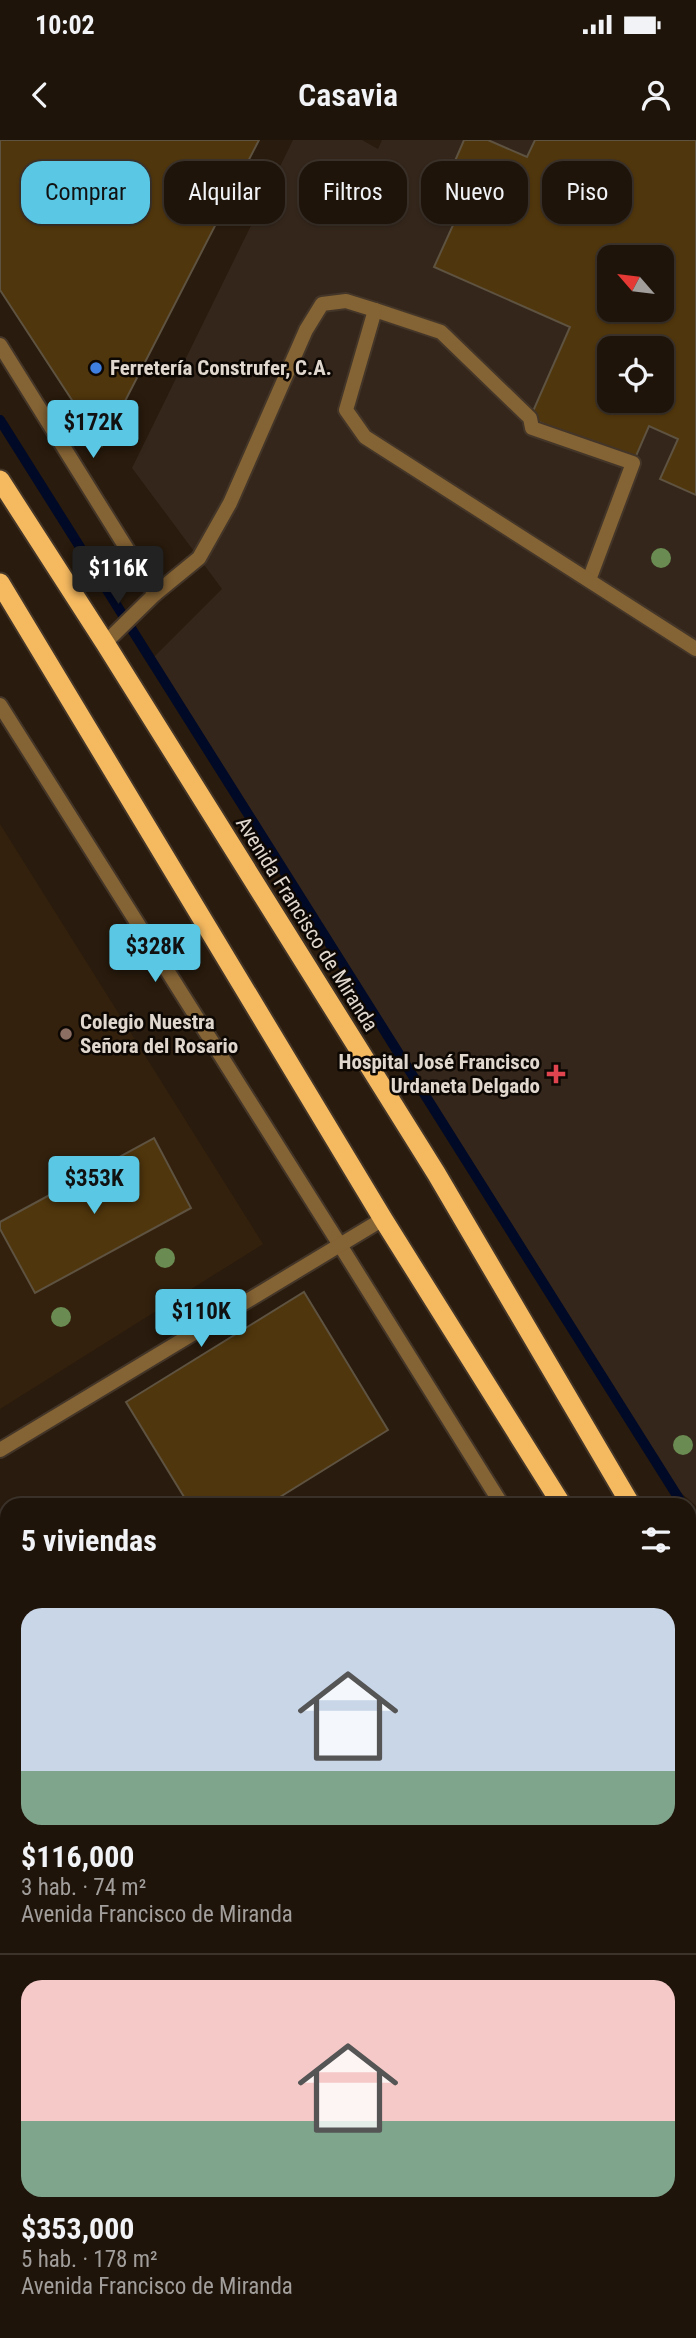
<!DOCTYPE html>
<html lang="es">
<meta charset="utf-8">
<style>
:root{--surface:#1f140a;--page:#271d13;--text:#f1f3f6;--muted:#a19e9c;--line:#3c332b;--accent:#5ac8e5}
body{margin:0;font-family:"Roboto Condensed",sans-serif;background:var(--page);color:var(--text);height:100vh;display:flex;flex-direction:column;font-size:26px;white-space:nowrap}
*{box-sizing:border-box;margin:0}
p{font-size:23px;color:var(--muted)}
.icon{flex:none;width:38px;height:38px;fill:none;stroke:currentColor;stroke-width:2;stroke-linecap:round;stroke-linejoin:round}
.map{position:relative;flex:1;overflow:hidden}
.drawer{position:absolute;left:0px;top:1358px;width:696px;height:840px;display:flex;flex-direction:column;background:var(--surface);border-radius:21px 21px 0 0;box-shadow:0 2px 5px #0004,0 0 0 2px var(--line)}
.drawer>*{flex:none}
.top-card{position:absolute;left:21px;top:21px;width:654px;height:63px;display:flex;gap:14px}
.needle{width:46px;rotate:298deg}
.tools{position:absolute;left:597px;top:105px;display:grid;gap:14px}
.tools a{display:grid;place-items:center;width:77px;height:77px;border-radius:14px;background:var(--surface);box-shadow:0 2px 5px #0004,0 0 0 2px var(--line);font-size:35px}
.price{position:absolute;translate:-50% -60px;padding:0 16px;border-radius:7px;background:var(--accent);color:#111;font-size:23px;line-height:46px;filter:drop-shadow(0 2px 4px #0008)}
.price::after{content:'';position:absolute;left:50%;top:42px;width:21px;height:16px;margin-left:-10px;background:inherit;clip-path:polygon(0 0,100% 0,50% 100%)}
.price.current{background:#222;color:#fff}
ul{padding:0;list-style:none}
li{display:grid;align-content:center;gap:14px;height:371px;padding:0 21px}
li+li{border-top:2px solid var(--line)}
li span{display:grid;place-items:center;height:217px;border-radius:21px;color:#555}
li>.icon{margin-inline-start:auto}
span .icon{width:126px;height:126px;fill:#fffc;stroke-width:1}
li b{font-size:30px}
h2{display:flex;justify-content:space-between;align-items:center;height:84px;padding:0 21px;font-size:30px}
.chip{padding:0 24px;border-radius:21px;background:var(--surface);box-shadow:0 2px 5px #0004,0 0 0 2px var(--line);font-size:24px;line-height:63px}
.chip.current{background:var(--accent);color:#111}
.status{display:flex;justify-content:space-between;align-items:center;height:49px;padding:0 35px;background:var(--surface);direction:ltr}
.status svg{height:19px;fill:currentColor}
header{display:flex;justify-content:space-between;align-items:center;height:91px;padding:0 21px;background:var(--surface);font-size:32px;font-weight:600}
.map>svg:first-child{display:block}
</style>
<div class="status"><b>10:02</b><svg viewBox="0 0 49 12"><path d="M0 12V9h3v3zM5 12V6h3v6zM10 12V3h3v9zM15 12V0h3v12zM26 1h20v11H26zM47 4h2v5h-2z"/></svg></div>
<header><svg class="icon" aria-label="back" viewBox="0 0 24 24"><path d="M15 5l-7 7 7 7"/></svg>Casavia<svg class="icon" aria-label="person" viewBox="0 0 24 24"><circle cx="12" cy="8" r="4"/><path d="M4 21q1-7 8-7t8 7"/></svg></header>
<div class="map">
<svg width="696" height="2198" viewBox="0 0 696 2198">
<rect width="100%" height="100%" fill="#291b0d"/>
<!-- built -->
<path fill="#33210d" d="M0,684l263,420 -263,165z"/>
<!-- medical -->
<path fill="#34261b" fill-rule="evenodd" d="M293,0h69l16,9 4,-9h314v1366l-18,-16 -525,-832 69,-69 -90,-121zM609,117h53v53h-53zM609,208h53v53h-53z"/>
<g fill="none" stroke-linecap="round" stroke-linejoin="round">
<!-- stream -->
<g stroke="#000926" stroke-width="10">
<path d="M0,280l683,1085"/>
<path d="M690,1376l6,10"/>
</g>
</g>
<!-- building -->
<g fill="#50360c" stroke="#5e5240" stroke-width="2" fill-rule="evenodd">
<path d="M0,0h259l-157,306 -102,-156z"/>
<path d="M464,0h24l39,17 8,-17h161v355l-36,-16 18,-40 -29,-13 -16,37 -103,-45 40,-91 -136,-60 30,-66 -22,-10zM609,117h53v53h-53zM609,208h53v53h-53z"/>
<path d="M154,998l37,70 -156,85 -35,-64v-7z"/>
<path d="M304,1152l84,138 -121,75h-78l-63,-103z"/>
<path d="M690,1832l6,10v172l-6,4z"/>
</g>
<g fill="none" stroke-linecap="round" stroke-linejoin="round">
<!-- service casing -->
<g stroke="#433528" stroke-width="18">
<g id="service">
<path d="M375,170l66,22 89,86 2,10 101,35 -44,117"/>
<path d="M155,454l44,-36 31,-55 76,-173 16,-26 24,-3 29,9 -29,100 19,27 331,212"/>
<path d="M340,1105l162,260"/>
<path d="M690,1668l6,11"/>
</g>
</g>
<!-- minor casing -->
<g stroke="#433528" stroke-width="18">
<g id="minor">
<path d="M0,205l155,249 -50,49"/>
<path d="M0,565l340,540"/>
<path d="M0,1310l383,-231"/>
<path d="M690,1533l6,-6"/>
<path d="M0,1710l7,11"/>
<path d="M690,2079l6,-4"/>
<path d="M307,2191l5,7"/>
<path d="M487,2198l12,-7"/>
</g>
</g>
<!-- trunk casing -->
<g stroke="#433528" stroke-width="23">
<g id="trunk">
<path d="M0,340l105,163 331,530 195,332"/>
<path d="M0,443l383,636 179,286"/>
<path d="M690,1464l6,10"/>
<path d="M690,1569l6,10"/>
</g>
</g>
<!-- service -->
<use href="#service" stroke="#846334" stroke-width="14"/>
<!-- minor -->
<use href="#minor" stroke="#846334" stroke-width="14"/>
<!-- trunk -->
<use href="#trunk" stroke="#f5b960" stroke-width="19"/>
</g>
<!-- trees -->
<g fill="#6a8b52">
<circle cx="661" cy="418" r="10"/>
<circle cx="165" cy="1118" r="10"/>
<circle cx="61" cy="1177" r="10"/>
<circle cx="683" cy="1305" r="10"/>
</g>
<!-- markers -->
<circle fill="#3f7fe0" stroke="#0d0703" stroke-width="2.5" cx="96" cy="228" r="7"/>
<circle fill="#8d6e63" stroke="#0d0703" stroke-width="2.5" cx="66" cy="894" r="7"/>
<path fill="#e0444e" stroke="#0d0703" stroke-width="2.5" d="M552.5 923.5h7v7h7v7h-7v7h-7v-7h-7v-7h7z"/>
<g text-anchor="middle" stroke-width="5" stroke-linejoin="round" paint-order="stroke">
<!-- poi labels -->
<g font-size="21" font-weight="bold" fill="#e0d7ce" stroke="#0d0703" text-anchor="start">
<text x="110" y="235">Ferretería Construfer, C.A.</text>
<text x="80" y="889">Colegio Nuestra<tspan x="80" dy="24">Señora del Rosario</tspan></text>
<text x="540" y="929" text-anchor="end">Hospital José Francisco<tspan x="540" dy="24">Urdaneta Delgado</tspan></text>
</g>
<!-- street labels -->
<g font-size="21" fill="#e0d7ce" stroke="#0d0703">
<text transform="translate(307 784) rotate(58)" y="7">Avenida Francisco de Miranda</text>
</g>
</g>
</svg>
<div class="tools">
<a><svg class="needle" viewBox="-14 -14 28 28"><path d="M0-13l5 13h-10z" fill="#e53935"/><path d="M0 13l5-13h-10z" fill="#a19e9c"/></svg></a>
<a><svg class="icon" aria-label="locate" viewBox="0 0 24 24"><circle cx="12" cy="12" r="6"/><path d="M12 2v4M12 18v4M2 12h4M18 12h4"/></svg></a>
</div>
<b class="price" style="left:93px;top:320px">$172K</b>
<b class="price current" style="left:118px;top:466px">$116K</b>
<b class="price" style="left:155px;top:844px">$328K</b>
<b class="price" style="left:94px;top:1076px">$353K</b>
<b class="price" style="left:201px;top:1209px">$110K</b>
<div class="top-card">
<a class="chip current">Comprar</a>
<a class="chip">Alquilar</a>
<a class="chip">Filtros</a>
<a class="chip">Nuevo</a>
<a class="chip">Piso</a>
</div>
<section class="drawer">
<h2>5 viviendas<svg class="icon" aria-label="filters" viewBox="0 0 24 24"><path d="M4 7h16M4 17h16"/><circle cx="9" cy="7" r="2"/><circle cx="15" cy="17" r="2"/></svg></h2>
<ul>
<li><span style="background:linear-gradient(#c9d6e8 75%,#7fa58c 0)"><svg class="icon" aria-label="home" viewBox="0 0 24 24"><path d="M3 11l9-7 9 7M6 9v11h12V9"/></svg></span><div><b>$116,000</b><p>3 hab. · 74 m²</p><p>Avenida Francisco de Miranda</p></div></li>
<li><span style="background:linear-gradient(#f6c9c9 65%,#7fa58c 0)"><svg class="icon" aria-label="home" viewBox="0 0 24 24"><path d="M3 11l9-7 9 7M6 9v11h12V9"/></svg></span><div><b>$353,000</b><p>5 hab. · 178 m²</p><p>Avenida Francisco de Miranda</p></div></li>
</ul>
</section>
</div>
